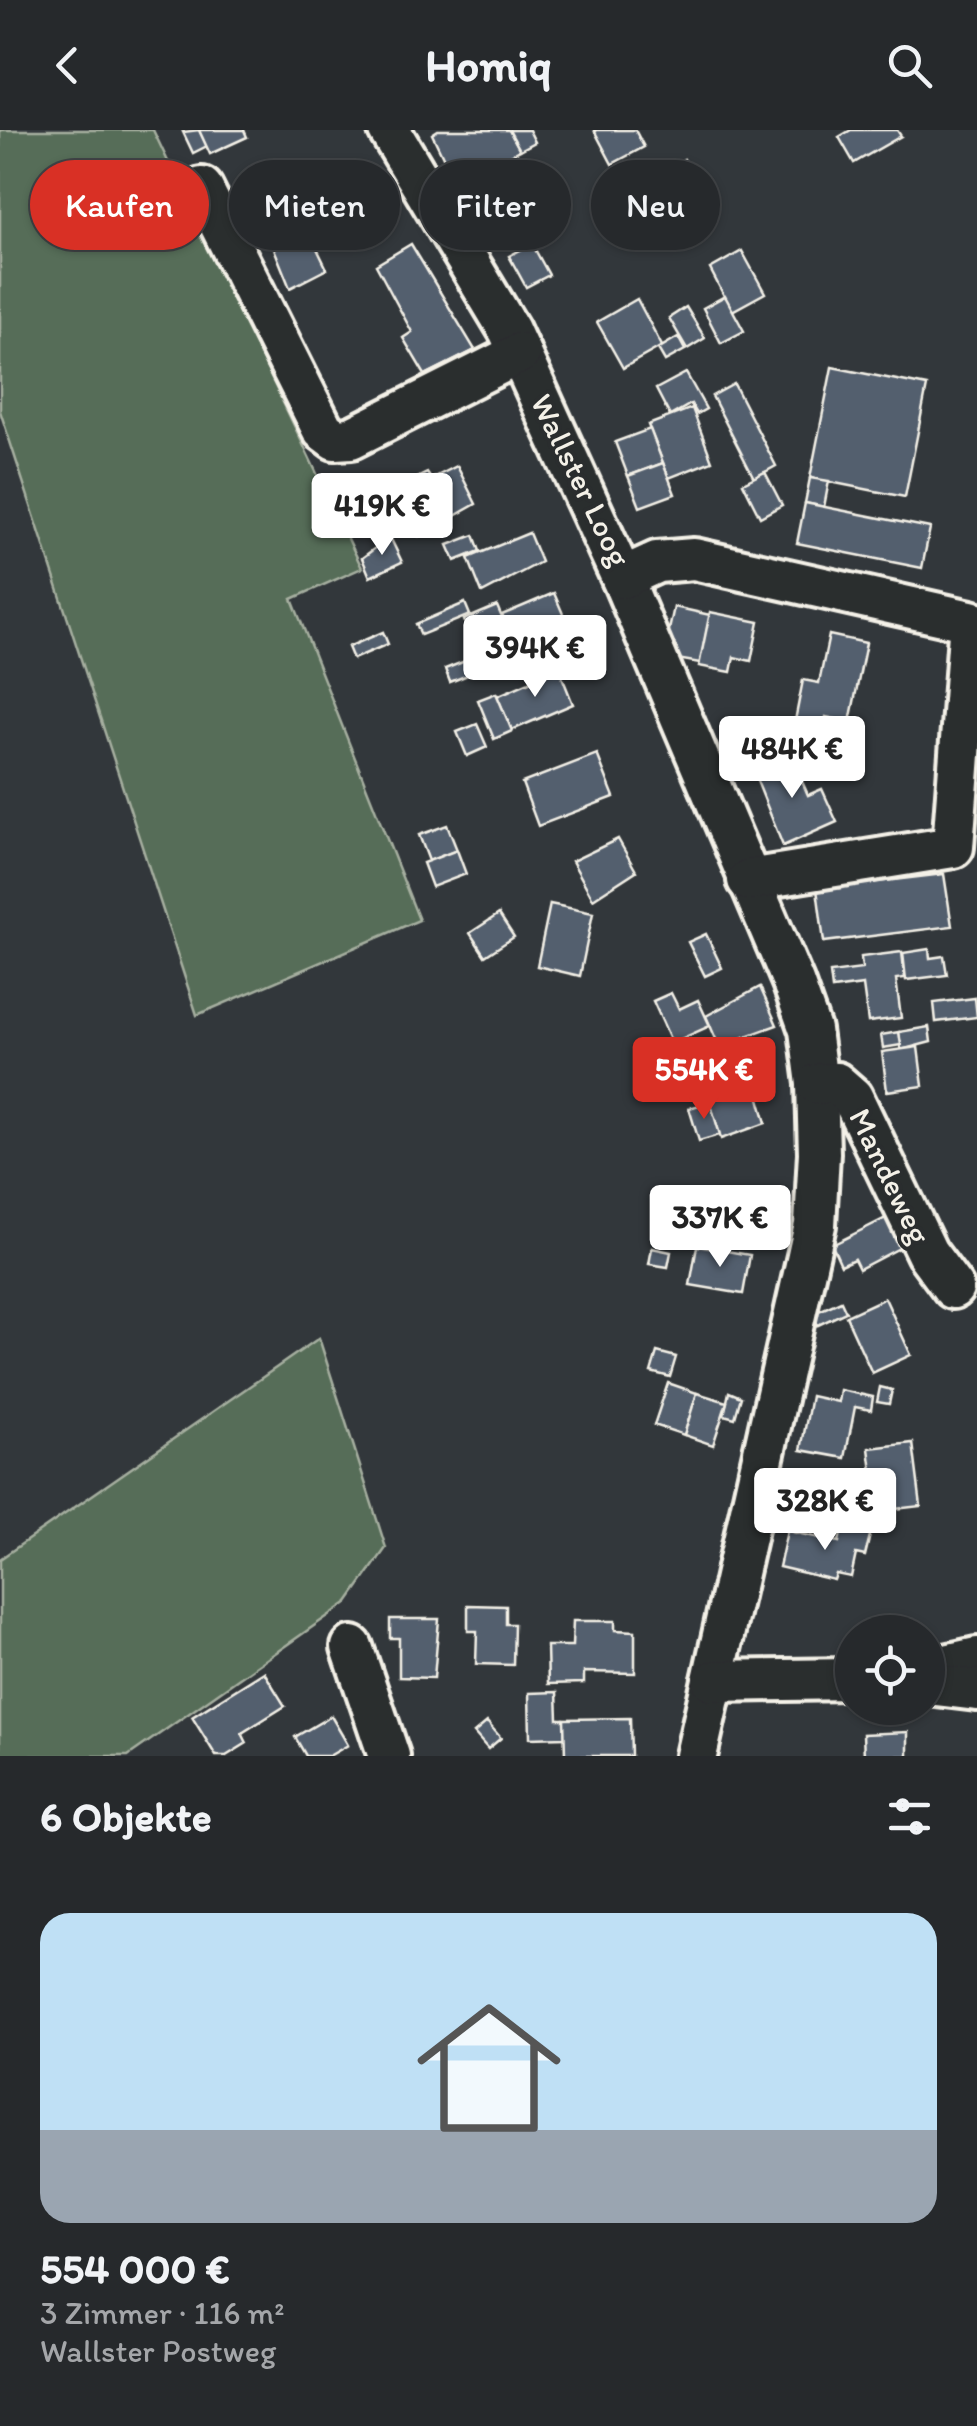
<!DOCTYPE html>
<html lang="de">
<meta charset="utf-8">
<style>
:root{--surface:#26292c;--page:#2e3134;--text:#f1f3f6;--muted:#a4a6a9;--line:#424548;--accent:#d93025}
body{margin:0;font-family:Itim,sans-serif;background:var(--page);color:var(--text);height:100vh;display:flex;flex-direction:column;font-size:38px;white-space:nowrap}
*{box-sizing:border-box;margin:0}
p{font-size:32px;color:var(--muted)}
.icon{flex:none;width:55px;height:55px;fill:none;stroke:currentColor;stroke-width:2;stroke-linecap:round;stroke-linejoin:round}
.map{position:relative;height:1626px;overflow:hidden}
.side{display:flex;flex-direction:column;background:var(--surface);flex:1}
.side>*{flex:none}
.guide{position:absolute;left:30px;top:30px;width:918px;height:90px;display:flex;gap:20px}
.fabs{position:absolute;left:835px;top:1485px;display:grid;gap:20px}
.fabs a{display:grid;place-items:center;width:110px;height:110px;border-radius:50%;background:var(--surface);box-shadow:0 2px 8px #0004,0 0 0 2px var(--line);font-size:50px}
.price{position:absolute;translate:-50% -85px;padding:0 22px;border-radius:10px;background:#fff;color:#222;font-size:32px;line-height:65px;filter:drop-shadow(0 2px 5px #0008)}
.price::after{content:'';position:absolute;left:50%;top:60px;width:30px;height:22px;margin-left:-15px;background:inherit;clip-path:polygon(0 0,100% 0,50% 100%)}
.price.active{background:var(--accent);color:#fff}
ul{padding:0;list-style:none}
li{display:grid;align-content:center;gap:20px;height:530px;padding:0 40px}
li+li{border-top:2px solid var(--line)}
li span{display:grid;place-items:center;height:310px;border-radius:30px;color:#555}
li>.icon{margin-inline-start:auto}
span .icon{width:180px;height:180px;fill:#fffc;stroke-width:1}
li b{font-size:42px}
h2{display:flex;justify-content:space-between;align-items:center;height:120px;padding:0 40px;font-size:42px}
.tag{padding:0 35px;border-radius:45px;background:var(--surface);box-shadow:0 2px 8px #0004,0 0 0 2px var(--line);font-size:35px;line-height:90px}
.tag.active{background:var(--accent);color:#fff}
header{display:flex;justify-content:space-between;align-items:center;height:130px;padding:0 40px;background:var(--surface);font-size:45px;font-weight:700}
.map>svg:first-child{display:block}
</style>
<header><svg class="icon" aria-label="back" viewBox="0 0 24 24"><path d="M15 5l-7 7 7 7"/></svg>Homiq<svg class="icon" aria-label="search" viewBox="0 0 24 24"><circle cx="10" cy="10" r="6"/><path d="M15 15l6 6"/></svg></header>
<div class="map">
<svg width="977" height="1626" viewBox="0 0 977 1626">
<rect width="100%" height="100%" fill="#32373b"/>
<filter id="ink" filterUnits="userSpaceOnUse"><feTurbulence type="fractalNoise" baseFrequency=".01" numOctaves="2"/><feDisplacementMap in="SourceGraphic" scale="20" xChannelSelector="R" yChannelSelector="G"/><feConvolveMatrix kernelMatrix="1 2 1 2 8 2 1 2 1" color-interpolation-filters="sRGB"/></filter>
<g filter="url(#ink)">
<!-- green -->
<g fill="#576d58" stroke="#a6afa0" stroke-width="2.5">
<path d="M0,0h153l209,438 -70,31 127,321 -222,95 -197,-604z"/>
<path d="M319,1208l67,210 -38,54 -220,154h-128v-197z"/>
</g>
<!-- building -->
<g fill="#535e6e" stroke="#f4f1e8" stroke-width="2.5">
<path d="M199,0l8,16 -14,7 -10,-21z"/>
<path d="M199,0h45l3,7 -37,17z"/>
<path d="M438,0h71l11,20 -64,34 -24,-50z"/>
<path d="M509,0h20l6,12 -15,8z"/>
<path d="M594,0h41l9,17 -32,17z"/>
<path d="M851,0h46l4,6 -47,27 -15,-26z"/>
<path d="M684,29l15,27 -47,26 -20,-35 20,-11 5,8z"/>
<path d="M504,53l21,35 -32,18 -20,-35z"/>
<path d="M305,94l22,45 -37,19 -19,-47z"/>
<path d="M411,114l64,106 -50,25 -22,-37 9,-6 -36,-67z"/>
<path d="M532,114l17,31 -23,12 -17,-31z"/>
<path d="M742,121l23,42 -33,18 -22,-42z"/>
<path d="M725,166l19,35 -23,12 -18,-35z"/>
<path d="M637,169l25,47 -39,22 -26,-46z"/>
<path d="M686,177l19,31 -18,11 -18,-31z"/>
<path d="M678,207l7,13 -20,11 -7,-12z"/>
<path d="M832,237l95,19 -22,111 -95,-19z"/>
<path d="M686,243l20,36 -9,5 -6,-10 -21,12 -14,-27z"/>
<path d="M734,254l42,82 -22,12 -42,-82z"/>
<path d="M692,278l20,53 -43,17 -21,-53z"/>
<path d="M650,299l13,34 -35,13 -13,-34z"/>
<path d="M663,333l12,31 -35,13 -12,-31z"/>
<path d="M457,336l19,38 -57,32 -23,-48 31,-15 4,6z"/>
<path d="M765,342l17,33 -22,12 -17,-34z"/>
<path d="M810,348l19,3 -5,26 -19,-4z"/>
<path d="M805,373l125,25 -8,40 -125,-25z"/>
<path d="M529,403l12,29 -59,31 -14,-35z"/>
<path d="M474,405l6,16 -25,10 -7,-16z"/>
<path d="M390,407l12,25 -32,15 -8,-19z"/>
<path d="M554,463l12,28 -15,6 2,6 -37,16 -14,-34z"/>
<path d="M465,473l5,12 -49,20 -5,-11z"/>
<path d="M497,476l6,14 -34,14 -5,-14z"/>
<path d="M674,477l36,8 -10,48 -23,-4 -9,-24z"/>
<path d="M710,482l49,10 -8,39 -17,-4 -3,15 -32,-6z"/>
<path d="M383,502l5,12 -35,15 -5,-12z"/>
<path d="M829,505l37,8 -16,79 -24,-5 -3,15 -29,-6 9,-46 16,3z"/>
<path d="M488,522l5,13 -43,17 -5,-13z"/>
<path d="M559,539l14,35 -61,26 -15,-34z"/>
<path d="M496,563l16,38 -18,8 -16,-39z"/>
<path d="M477,594l10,23 -20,9 -10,-24z"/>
<path d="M597,624l17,43 -76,29 -16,-43z"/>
<path d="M790,624l18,41 14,-6 15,33 -54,24 -30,-75z"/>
<path d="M447,695l10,25 -28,11 -10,-26z"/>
<path d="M618,709l18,32 -43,28 -21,-38z"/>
<path d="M457,720l9,24 -34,13 -9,-24z"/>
<path d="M944,744l8,52 -128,16 -7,-53z"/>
<path d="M550,774l43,9 -13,63 -43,-10z"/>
<path d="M499,784l15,23 -29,19 -15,-23z"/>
<path d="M706,804l16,34 -17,8 -17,-34z"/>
<path d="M929,819l1,9 14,-2 3,19 -41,5 -3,-27z"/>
<path d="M902,822l3,26 -9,1 5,39 -33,4 -5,-37 -31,4 -2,-16 32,-4 -1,-12z"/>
<path d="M760,857l17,38 -58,21 -13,-30z"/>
<path d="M671,863l8,16 19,-9 12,26 -38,17 -19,-42z"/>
<path d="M975,868l2,19 -41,5 -2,-19z"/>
<path d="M929,897l2,15 -30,8 -2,-18z"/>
<path d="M899,902l2,13 -18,3 -2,-13z"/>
<path d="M918,917l5,39 -36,5 -5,-39z"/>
<path d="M755,954l11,39 -45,16 -13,-44z"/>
<path d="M710,972l10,33 -21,6 -10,-33z"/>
<path d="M888,1087l15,29 -44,23 -5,-10 -13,6 -9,-20z"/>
<path d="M697,1116l53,9 -7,39 -53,-9z"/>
<path d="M652,1118l19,4 -3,15 -19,-3z"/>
<path d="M885,1168l26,57 -39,18 -26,-57z"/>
<path d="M841,1171l5,11 -28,13 -6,-11z"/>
<path d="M657,1222l19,5 -6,20 -19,-5z"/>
<path d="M668,1253l29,10 -13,42 -30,-10z"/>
<path d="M880,1257l12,3 -3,14 -12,-2z"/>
<path d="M840,1260l33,7 -2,13 -16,-3 -10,51 -44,-8 10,-54 27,6z"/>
<path d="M729,1262l12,5 -6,21 -11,-3z"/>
<path d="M697,1263l30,9 -14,43 -29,-10z"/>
<path d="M913,1313l8,63 -44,5 -8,-63z"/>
<path d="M843,1395l28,6 -6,25 -9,-2 -5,23 -15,-3 -2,6 -55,-13 8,-36 52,11z"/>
<path d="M468,1475l38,1v18h8l-1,41 -37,-1 1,-33h-9z"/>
<path d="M390,1489h49l-5,59 -35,-1v-39h-9z"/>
<path d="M573,1491h42v9l20,1v42l-51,-1v11l-36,1 -1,-38h25z"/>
<path d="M264,1542l21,34 -43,27 5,10 -21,13h-10l-24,-39z"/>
<path d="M557,1562l1,27h6l1,18 -35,1 -1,-45z"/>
<path d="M331,1586l17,29 -19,11h-23l-11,-19z"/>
<path d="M630,1588l1,38h-66l-1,-37z"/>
<path d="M487,1592l14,16 -13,11 -14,-16z"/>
<path d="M908,1602v24h-44l-1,-22z"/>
</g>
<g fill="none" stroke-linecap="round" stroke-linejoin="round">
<!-- minor casing -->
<g stroke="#f4f1e8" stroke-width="48">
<g id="minor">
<path d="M389,0l120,200 113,248 171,404 17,48 7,54 2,69 -4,72 -119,531"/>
<path d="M202,58l121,242 12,9 16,-1 169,-85"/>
<path d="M622,448l35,-16 37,-3 276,62 -17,226 -205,33"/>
<path d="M817,954l19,-1 16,14 75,156 26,35"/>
<path d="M352,1517l37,109"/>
<path d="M928,1539l49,-11"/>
<path d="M713,1551l139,-2"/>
<path d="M928,1554l49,6"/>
</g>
</g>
<!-- minor -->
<use href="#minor" stroke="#2a2d2e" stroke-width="40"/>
</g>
</g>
<g text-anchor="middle" stroke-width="8" stroke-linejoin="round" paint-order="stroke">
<!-- street labels -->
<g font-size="32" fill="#f4f1e8" stroke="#2a2d2e">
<text transform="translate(581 350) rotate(64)" y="11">Wallster Loog</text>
<text transform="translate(890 1046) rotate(64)" y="11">Mandeweg</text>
</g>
</g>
</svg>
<div class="fabs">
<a><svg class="icon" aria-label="locate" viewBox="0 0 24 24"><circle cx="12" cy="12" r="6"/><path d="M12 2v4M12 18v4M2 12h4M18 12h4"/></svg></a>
</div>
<b class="price" style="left:382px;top:428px">419K €</b>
<b class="price" style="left:535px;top:570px">394K €</b>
<b class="price" style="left:792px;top:671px">484K €</b>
<b class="price active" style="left:704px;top:992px">554K €</b>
<b class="price" style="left:720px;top:1140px">337K €</b>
<b class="price" style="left:825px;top:1423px">328K €</b>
<div class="guide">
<a class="tag active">Kaufen</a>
<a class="tag">Mieten</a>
<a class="tag">Filter</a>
<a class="tag">Neu</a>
</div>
</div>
<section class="side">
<h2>6 Objekte<svg class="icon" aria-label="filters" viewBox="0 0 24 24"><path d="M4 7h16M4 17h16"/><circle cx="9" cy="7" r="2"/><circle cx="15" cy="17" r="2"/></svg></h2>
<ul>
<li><span style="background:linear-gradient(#bfe0f5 70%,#9aa5b1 0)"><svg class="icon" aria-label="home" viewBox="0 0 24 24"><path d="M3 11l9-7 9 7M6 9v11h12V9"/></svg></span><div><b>554 000 €</b><p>3 Zimmer · 116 m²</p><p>Wallster Postweg</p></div></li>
</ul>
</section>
